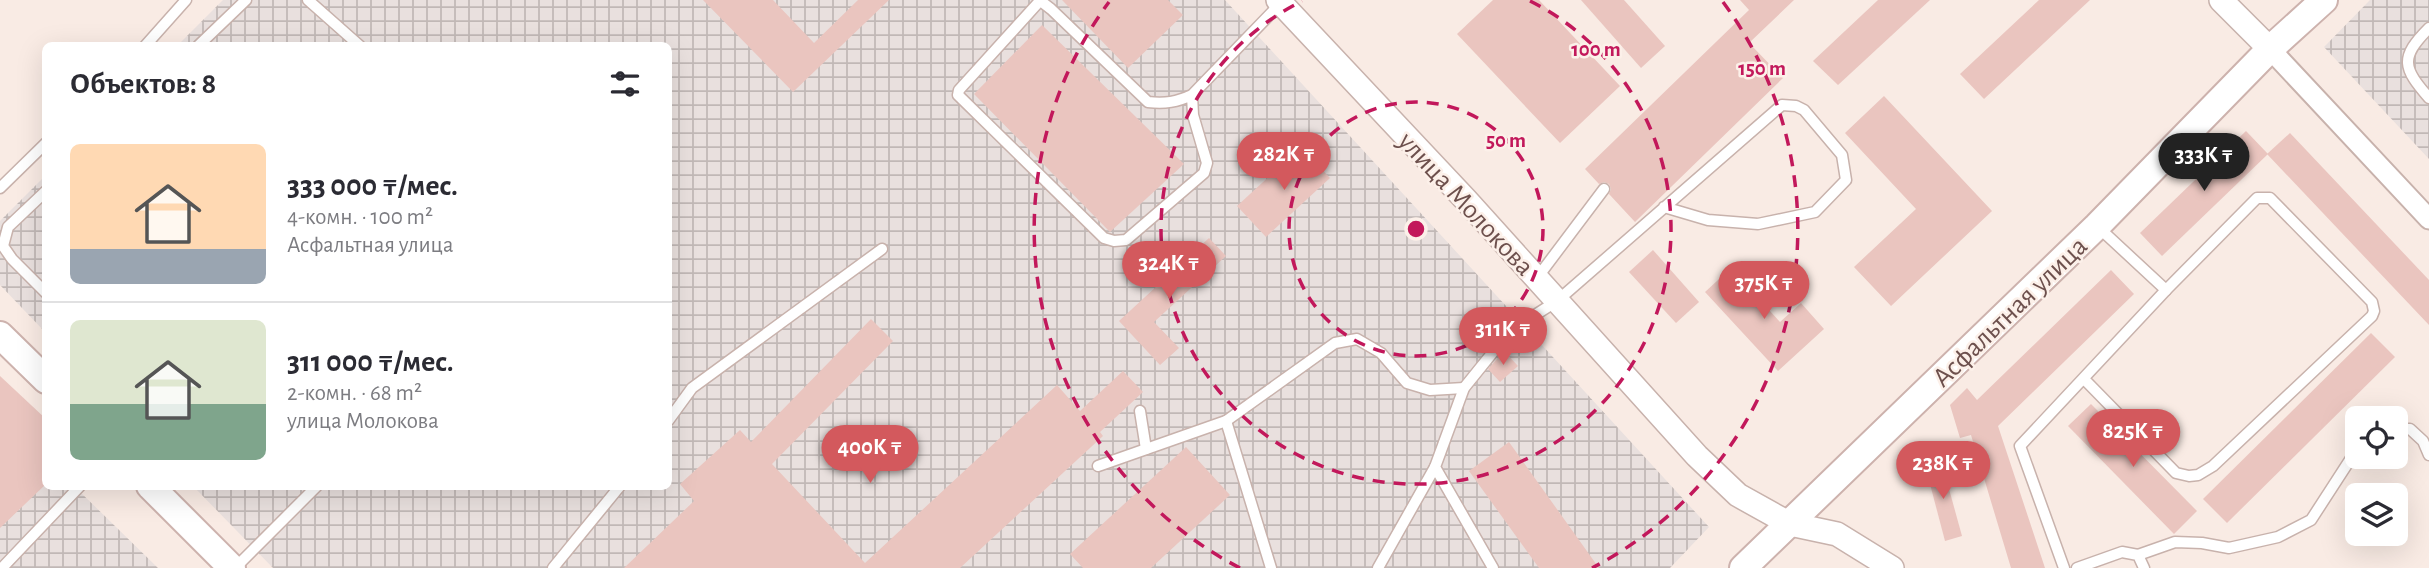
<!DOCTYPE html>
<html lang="ru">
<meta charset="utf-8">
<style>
:root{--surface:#fff;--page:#f7f7f7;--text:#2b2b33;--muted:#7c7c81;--line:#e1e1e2;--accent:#d3595d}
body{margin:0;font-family:"Alegreya Sans",sans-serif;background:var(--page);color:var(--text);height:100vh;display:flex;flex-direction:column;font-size:26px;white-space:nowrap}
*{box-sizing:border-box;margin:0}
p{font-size:23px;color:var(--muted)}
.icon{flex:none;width:38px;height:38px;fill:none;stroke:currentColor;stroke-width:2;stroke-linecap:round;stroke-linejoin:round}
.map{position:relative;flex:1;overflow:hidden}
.drawer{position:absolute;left:42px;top:42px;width:630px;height:448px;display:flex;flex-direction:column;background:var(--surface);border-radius:10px;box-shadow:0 7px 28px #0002}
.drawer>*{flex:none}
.tools{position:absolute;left:2345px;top:406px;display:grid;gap:14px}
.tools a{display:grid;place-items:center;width:63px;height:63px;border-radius:10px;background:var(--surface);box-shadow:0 7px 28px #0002;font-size:35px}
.price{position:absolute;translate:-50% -60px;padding:0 16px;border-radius:24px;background:var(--accent);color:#fff;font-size:23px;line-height:46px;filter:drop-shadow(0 2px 4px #0008)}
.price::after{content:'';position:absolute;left:50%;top:42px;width:21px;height:16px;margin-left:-10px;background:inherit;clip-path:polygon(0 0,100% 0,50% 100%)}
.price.on{background:#222;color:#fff}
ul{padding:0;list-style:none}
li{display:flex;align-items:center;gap:21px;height:175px;padding:0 28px}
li+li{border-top:2px solid var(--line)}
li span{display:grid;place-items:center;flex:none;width:196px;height:140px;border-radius:10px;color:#555}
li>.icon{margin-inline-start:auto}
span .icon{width:84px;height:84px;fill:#fffc;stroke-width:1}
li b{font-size:30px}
h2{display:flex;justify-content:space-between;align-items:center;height:84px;padding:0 28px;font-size:30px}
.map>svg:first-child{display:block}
</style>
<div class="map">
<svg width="2429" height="568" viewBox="0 0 2429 568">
<defs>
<pattern id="industrial-grid" width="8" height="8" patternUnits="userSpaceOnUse" patternTransform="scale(1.75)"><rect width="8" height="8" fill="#e9e0de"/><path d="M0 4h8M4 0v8" fill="none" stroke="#c1b8b6"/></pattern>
</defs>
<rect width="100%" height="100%" fill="#f9ebe4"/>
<!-- industrial -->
<g fill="url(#industrial-grid)">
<path d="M223,0h1002l484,527 -39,41h-1397l-79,-81 474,-1v-440h-491z"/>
<path d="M2370,0h59v159l-105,-112z"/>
<path d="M45,176v156l-45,-47v-64z"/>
<path d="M0,413l45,45 1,28 29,1 83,81h-158z"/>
</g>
<!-- building -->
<g fill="#eac5bf">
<path d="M703,0h70l41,43 44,-43h31l-96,92z"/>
<path d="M1062,0h106l15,15 -55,53z"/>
<path d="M1493,0h46l81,86 -60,57 -103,-109z"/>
<path d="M1581,0h43l41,46 -24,22z"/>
<path d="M1740,0h54l-45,43 34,35 -148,144 -26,-28 2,-5 -2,-5 -5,-2 -5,2 -14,-15 164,-159z"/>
<path d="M1878,0h52l-92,85 -25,-24z"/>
<path d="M2039,0h51l-106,99 -24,-25z"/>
<path d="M1042,25l142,139 -74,68 -136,-138z"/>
<path d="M1884,96l108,115 -101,95 -37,-39 62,-58 -71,-76z"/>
<path d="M2246,131l22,23 -106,102 -22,-23z"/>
<path d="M2290,133l139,147v45l-162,-171z"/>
<path d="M1301,147l29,31 -64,59 -29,-31z"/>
<path d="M1209,238l17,18 -72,66 25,26 -19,17 -41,-44z"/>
<path d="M1653,250l46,52 -23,21 -47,-51z"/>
<path d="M1731,268l49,54 21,-19 23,26 -46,42 -73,-79z"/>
<path d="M2111,270l23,24 -136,132 47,142h-34l-40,-133 -11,3 -10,-33 17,-17 10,12z"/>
<path d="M871,319l22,22 -121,123 93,99 192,-178 23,26 43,-40 20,21 -43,40 3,4 -143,132h-336l70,-67 -14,-17 60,-54 11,12z"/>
<path d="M2371,333l24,24 -168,166 -24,-24z"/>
<path d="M1504,351l14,15 -18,16 -12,-13z"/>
<path d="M0,376l46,43v65l-46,44z"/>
<path d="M2091,404l106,107 -23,23 -106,-108z"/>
<path d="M1509,442l90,126h-60l-70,-97z"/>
<path d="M1186,447l44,48 -79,73h-68l-13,-14z"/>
<path d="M1941,460l21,76 -17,5 -20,-76z"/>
</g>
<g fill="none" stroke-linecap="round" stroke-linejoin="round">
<!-- service casing -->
<g stroke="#c8b2ac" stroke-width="13">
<g id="service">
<path d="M308,0l52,46"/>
<path d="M2429,28c-30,30 -26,40 0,70"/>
<path d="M145,46l41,-46"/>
<path d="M198,46l48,-46"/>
<path d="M1192,95l1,20 14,48 -3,10 -78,67 -12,1 -10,-3 -146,-143 1,-5 79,-87 4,-1 9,7 97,93c17,2 29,0 44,-7l89,-92"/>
<path d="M0,188l46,-45"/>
<path d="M46,191l-38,36 -5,19 9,13 34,34"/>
<path d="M2097,226l69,64"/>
<path d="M1537,278l67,-89"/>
<path d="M1140,411l6,38"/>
<path d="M668,421l24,-33 190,-139"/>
<path d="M1226,421l109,-78 22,-4 24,14 26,30 23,7 34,-2"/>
<path d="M2396,429h14l13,12 6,14"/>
<path d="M1098,466l128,-45 45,147"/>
<path d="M2138,555l37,-13 27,1 27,5 49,-11 33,-17 46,-71"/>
<path d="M2,568l78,-82"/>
<path d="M235,568l82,-82"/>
<path d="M553,568l67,-82"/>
<path d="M1378,568l57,-101"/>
<path d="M1493,568l-58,-101 29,-79 46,-57 47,-30 225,-196 14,1 8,4 38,45 4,25 -31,32 -57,12 -50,-4 -44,-13"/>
<path d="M2064,568l-44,-122 146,-156 91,-92h13l102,104 2,9 -2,5 -159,150 -15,9 -9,1 -13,-3 -92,-94"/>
<path d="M2077,568l45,-16 16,3 6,13"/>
</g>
</g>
<!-- minor casing -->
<g stroke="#c8b2ac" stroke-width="23">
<path id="minor" d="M2270,49l159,170"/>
</g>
<!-- tertiary casing -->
<g stroke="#c8b2ac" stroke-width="26">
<g id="tertiary">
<path d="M1278,0l188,200 231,256 41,39 52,29 47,10 55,34"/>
<path d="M2221,0l49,49"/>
</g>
</g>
<!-- secondary casing -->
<g stroke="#cdb2ad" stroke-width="30">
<g id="secondary">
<path d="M0,335l46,45"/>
<path d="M150,486l82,82"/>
<path d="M1743,568l354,-342 173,-177 54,-49"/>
</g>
</g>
<!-- service -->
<use href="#service" stroke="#fff" stroke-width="10"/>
<!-- minor -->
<use href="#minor" stroke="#fff" stroke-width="19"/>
<!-- tertiary -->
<use href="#tertiary" stroke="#fff" stroke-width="23"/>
<!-- secondary -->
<use href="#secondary" stroke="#fff" stroke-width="26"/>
</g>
<!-- distance rings -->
<g fill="none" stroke="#c2185b" stroke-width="3.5" stroke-dasharray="12 9">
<circle cx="1416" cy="229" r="127"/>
<path d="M1530 1A255 255 0 1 1 1302 1"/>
<path d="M1240 568A382 382 0 0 1 1109 2M1723 2A382 382 0 0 1 1592 568"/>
</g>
<g text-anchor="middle" stroke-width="5" stroke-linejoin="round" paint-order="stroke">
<!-- street labels -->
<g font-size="28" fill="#6d504d" stroke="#fcf0e9">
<text transform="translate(1467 203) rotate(47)" y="10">улица Молокова</text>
<text transform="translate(2009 311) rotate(-44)" y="10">Асфальтная улица</text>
</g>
</g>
<circle cx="1416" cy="229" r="10" fill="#c2185b" stroke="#fcf0e9" stroke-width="3.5"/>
<g font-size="21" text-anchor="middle" font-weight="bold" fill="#c2185b" stroke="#fcf0e9" stroke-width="5" stroke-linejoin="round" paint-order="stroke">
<text x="1596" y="56">100 m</text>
<text x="1762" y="75">150 m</text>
<text x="1506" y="147">50 m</text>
</g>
</svg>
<div class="tools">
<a><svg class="icon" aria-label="locate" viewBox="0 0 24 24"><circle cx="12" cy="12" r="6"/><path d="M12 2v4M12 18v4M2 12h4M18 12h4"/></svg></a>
<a><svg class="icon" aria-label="layers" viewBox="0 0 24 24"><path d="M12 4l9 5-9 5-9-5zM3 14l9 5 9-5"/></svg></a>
</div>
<b class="price" style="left:1284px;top:192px">282K ₸</b>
<b class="price on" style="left:2204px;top:193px">333K ₸</b>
<b class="price" style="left:1169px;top:301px">324K ₸</b>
<b class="price" style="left:1764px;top:321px">375K ₸</b>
<b class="price" style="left:1503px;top:367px">311K ₸</b>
<b class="price" style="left:2133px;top:469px">825K ₸</b>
<b class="price" style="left:870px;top:485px">400K ₸</b>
<b class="price" style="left:1943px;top:501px">238K ₸</b>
<section class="drawer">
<h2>Объектов: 8<svg class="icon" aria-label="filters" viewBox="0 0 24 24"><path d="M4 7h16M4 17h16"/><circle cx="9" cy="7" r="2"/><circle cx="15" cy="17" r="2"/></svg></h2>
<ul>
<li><span style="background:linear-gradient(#ffd9b3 75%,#9aa5b1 0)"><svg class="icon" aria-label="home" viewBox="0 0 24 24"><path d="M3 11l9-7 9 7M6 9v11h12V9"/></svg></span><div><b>333 000 ₸/мес.</b><p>4-комн. · 100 m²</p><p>Асфальтная улица</p></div></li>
<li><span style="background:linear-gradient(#dfe7d0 60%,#7fa58c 0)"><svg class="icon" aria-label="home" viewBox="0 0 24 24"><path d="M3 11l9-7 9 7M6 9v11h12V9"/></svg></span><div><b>311 000 ₸/мес.</b><p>2-комн. · 68 m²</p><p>улица Молокова</p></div></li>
</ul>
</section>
</div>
